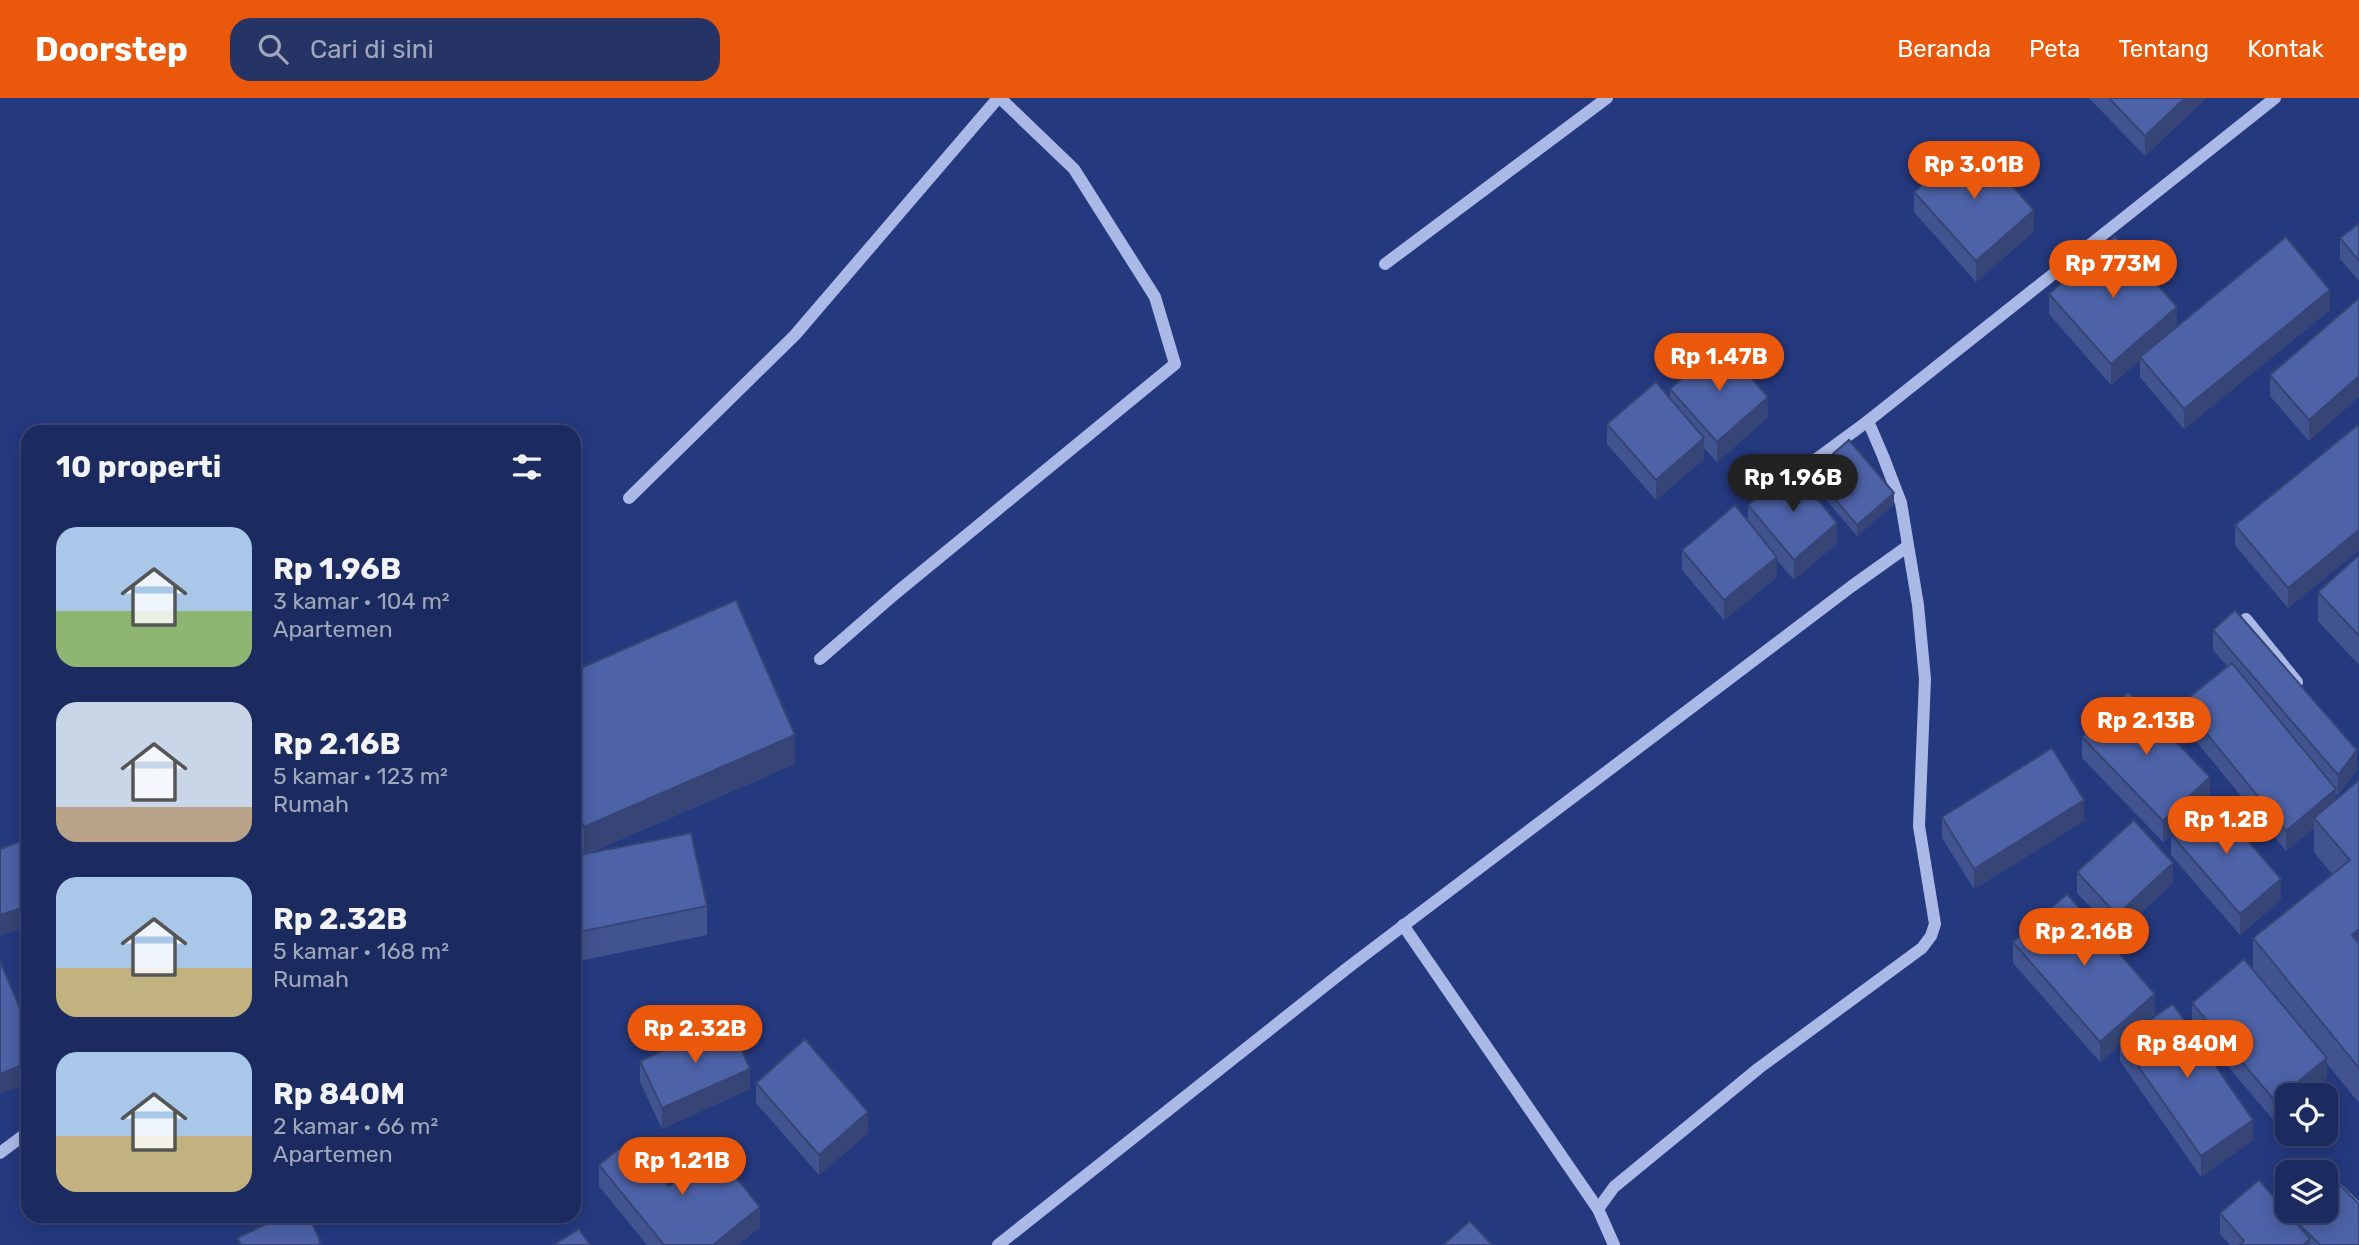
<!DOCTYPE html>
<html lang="id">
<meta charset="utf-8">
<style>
:root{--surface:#1c2b5f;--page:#253365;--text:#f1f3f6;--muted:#a0a7bd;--line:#3a4774;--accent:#ea580c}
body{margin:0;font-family:Rubik,sans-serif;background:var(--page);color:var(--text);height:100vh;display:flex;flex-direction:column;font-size:26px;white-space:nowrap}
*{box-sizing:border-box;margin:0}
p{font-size:23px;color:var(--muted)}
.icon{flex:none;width:38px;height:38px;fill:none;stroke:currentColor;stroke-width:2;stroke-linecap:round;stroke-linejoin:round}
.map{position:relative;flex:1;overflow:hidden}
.side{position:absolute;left:21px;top:327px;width:560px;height:798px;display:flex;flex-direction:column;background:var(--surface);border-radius:21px;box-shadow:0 4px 18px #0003,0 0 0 2px var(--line)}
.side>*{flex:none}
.fabs{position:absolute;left:2275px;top:985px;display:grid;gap:14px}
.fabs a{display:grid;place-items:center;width:63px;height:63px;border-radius:14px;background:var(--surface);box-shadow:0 4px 18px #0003,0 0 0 2px var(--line);font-size:35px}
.price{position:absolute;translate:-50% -60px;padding:0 16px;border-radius:24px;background:var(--accent);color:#fff;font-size:23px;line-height:46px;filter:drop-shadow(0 2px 4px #0008)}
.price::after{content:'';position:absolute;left:50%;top:42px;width:21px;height:16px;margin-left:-10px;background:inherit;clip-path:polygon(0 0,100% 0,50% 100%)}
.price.selected{background:#222;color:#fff}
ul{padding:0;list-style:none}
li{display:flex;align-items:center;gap:21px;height:175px;padding:0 35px}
li span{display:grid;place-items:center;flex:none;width:196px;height:140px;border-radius:21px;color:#555}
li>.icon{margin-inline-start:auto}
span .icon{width:84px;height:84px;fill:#fffc;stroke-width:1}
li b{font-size:30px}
h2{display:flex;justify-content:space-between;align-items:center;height:84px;padding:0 35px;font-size:30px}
header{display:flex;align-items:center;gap:42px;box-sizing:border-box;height:98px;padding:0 35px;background:var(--accent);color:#fff}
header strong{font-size:33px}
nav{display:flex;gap:38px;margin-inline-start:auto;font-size:24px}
.search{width:490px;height:63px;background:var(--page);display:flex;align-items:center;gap:18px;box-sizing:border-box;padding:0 24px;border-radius:21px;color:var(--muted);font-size:26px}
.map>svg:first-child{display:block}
</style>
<header>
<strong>Doorstep</strong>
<div class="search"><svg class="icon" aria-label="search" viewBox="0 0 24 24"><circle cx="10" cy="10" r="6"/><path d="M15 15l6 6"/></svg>Cari di sini</div>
<nav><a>Beranda</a><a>Peta</a><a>Tentang</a><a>Kontak</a></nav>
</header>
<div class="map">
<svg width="2359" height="1147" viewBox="0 0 2359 1147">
<rect width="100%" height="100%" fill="#25397f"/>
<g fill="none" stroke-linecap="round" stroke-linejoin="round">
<!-- minor -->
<g stroke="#abb9e6" stroke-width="12">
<path d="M1385,166l222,-166"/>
<path d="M1785,384l83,-61 407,-323"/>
<path d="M629,400l166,-163 203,-237"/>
<path d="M2246,521l51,63"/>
<path d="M820,561l76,-66 279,-229 -20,-67 -81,-128 -74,-71"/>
<path d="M1403,827l195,284 16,36"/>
<path d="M0,1055l28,-21"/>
<path d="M2326,1080l33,32"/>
<path d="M1598,1111l16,-22 145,-119 163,-120 9,-12 4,-12 -16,-98 6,-147 -7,-74 -17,-102 -18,-47 -15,-35"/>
<path d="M998,1147l352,-279 502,-380 56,-40"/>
</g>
</g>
<!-- wall -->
<g fill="#425490">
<path d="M2089,0h117l-61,58z"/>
<path d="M1914,94l120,39 -58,51 -62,-70z"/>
<path d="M2359,125v58l-19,-22v-21z"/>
<path d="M2049,196l128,32 153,-16 -146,119 -44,-52v-17l-29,25 -62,-71z"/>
<path d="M2359,200l-50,143 -39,-45v-21z"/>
<path d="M1670,291l98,28 -51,45 -13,-14v11l-48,41 -49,-56v-20l63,-26z"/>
<path d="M2359,326v126l-71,58 -53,-63v-20z"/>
<path d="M1812,374l82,32 -37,32 -45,-53z"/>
<path d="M1748,407l89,38 -43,37 -17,-20v17l-53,43 -42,-50v-20l66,-29z"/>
<path d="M2359,457v110l-41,-44v-29z"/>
<path d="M2213,532l144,140 -19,25 -2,-2v6l23,-19v323l-32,-39v14l-20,18h-20v16l-12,10 -83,-98v-21l61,-33v-32l79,-64 -18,-22v-24l-28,23 -104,-127v-21l45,-37 -14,-16z"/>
<path d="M574,573l221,93 -208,90 120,52v29l-133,27v-106l10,-2 -10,-22z"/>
<path d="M2082,639l128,60 -32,31 103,72 -41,35 -69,-80v-20l-8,7 -81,-84z"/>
<path d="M1942,719l142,4 -110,68 -32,-51z"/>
<path d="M2077,774l96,11 -56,52 -40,-42z"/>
<path d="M2013,844l142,72 -11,10 109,116 -52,37 -81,-116v-16l-20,17 -87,-99z"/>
<path d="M640,963l110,28 -88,40 -22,-47z"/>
<path d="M756,985l112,50 -49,42 -63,-72z"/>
<path d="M599,1067l70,21 91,41 -22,18h-91l-48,-59z"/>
<path d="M2220,1115l75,9v-2l64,25h-129l-10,-11z"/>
</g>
<!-- shaded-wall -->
<g fill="#364575">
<path d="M2185,0h21l-61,58v-20z"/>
<path d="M2034,112v21l-58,51v-21z"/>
<path d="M2330,192v20l-146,119v-20z"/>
<path d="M2177,209v20l-37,30v3l-29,25v-21z"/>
<path d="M2359,278v21l-50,44v-21z"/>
<path d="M1768,299v20l-51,45v-20z"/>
<path d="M1704,340v21l-48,41v-20z"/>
<path d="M1894,395v11l-37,32v-11z"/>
<path d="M1837,425v20l-43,37v-20z"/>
<path d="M2359,432v20l-71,58v-20z"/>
<path d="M1777,459v20l-53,43v-20z"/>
<path d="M795,637v29l-211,91v-28z"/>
<path d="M2357,652v20l-19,25v-20z"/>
<path d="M2210,679v20l-47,45v-21z"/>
<path d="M2336,691v21l-22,8v10l-28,23v-20z"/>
<path d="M2084,702v21l-110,68v-20z"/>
<path d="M2173,765v20l-56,52v-20z"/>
<path d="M2281,781v21l-41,35v-21z"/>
<path d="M28,808v20l-28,10v-21z"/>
<path d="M2359,831v35l-7,-29z"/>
<path d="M2155,896v20l-33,29 -2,-3v5l-20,17v-20z"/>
<path d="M2327,960v20l-20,18h-20v16l-12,10v-21z"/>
<path d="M28,964v21l-28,11v-20z"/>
<path d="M750,971v20l-88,40v-21z"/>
<path d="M868,1014v21l-49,42v-20z"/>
<path d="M2253,1022v20l-52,37v-21z"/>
<path d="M760,1109v20l-22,18h-25z"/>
<path d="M2310,1141v6h-7z"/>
</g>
<!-- building -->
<g fill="#4d62a7" stroke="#364575" stroke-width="2">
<path d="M2109,0h76l-40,38z"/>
<path d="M1972,43l62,69 -58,51 -62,-69z"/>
<path d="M2359,125v38l-19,-23z"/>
<path d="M2115,138l62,71 -66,57 -62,-70z"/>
<path d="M2286,139l44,53 -146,119 -44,-52z"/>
<path d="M2359,200v78l-50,44 -39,-45z"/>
<path d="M1720,245l48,54 -51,45 -47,-53z"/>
<path d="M1656,284l48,56 -48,42 -49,-56z"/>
<path d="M2359,326v106l-71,58 -53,-63z"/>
<path d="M1849,342l45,53 -37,32 -45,-53z"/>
<path d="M1792,370l45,55 -43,37 -46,-55z"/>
<path d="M1735,407l42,52 -53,43 -42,-50z"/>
<path d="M2359,457v81l-41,-44z"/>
<path d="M736,502l59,135 -211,92 -10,-24v-132z"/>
<path d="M2235,512l122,140 -19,25 -125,-145z"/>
<path d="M2232,565l104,126 -50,42 -104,-128z"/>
<path d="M2128,594l82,85 -47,44 -81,-84z"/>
<path d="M2052,650l32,52 -110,69 -32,-52z"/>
<path d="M2359,682v149l-7,6 7,8v125l-106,-130 97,-78 -36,-42z"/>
<path d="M2212,701l69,80 -41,35 -69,-80z"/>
<path d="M2134,722l39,43 -56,52 -40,-43z"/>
<path d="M691,735l16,73 -133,27v-77z"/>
<path d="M28,741v67l-28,9v-66z"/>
<path d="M2067,796l88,100 -55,48 -87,-100z"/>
<path d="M2244,861l83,99 -52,43 -83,-98z"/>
<path d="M0,863l28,67v34l-28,12z"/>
<path d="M2173,906l80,116 -52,36 -81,-116z"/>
<path d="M729,923l21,48 -88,39 -22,-47z"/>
<path d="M805,941l63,73 -49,43 -63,-72z"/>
<path d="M631,1041l38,47 45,-36 46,57 -47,38h-49l-65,-80z"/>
<path d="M2259,1082l51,59 -7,6h-64l5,-4 -24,-28z"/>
<path d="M2335,1082l24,24v41h-39l-25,-25 9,-9h22v-21z"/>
<path d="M283,1118h26l12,27 -4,2h-76l-4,-7z"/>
<path d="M1470,1123l22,24h-49z"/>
<path d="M579,1131l11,16h-37z"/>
</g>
</svg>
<div class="fabs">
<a><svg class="icon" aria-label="locate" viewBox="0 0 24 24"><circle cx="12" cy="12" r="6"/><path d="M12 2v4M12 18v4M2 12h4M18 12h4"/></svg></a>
<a><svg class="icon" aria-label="layers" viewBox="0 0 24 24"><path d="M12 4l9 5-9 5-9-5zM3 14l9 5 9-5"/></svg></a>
</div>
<b class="price" style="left:1974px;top:103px">Rp 3.01B</b>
<b class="price" style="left:2113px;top:202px">Rp 773M</b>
<b class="price" style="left:1719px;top:295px">Rp 1.47B</b>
<b class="price selected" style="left:1793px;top:416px">Rp 1.96B</b>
<b class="price" style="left:2146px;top:659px">Rp 2.13B</b>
<b class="price" style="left:2226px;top:758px">Rp 1.2B</b>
<b class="price" style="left:2084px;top:870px">Rp 2.16B</b>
<b class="price" style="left:695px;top:967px">Rp 2.32B</b>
<b class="price" style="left:2187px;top:982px">Rp 840M</b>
<b class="price" style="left:682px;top:1099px">Rp 1.21B</b>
<section class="side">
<h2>10 properti<svg class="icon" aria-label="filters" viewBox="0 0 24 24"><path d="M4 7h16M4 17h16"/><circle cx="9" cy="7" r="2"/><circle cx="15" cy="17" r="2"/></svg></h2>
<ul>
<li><span style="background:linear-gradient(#a9c7e8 60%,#8fb573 0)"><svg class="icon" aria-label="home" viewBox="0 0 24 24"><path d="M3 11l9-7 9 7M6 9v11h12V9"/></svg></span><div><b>Rp 1.96B</b><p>3 kamar · 104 m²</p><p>Apartemen</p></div></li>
<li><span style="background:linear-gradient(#c9d6e8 75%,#b9a48a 0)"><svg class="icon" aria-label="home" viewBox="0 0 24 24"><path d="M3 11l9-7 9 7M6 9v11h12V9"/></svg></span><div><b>Rp 2.16B</b><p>5 kamar · 123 m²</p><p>Rumah</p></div></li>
<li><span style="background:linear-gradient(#a9c7e8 65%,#c2b280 0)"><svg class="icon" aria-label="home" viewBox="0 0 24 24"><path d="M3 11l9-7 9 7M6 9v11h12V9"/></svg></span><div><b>Rp 2.32B</b><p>5 kamar · 168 m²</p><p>Rumah</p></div></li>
<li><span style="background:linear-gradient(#a9c7e8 60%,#c2b280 0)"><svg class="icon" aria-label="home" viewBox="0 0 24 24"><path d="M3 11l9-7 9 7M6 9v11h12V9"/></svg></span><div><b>Rp 840M</b><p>2 kamar · 66 m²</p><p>Apartemen</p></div></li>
</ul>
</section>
</div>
